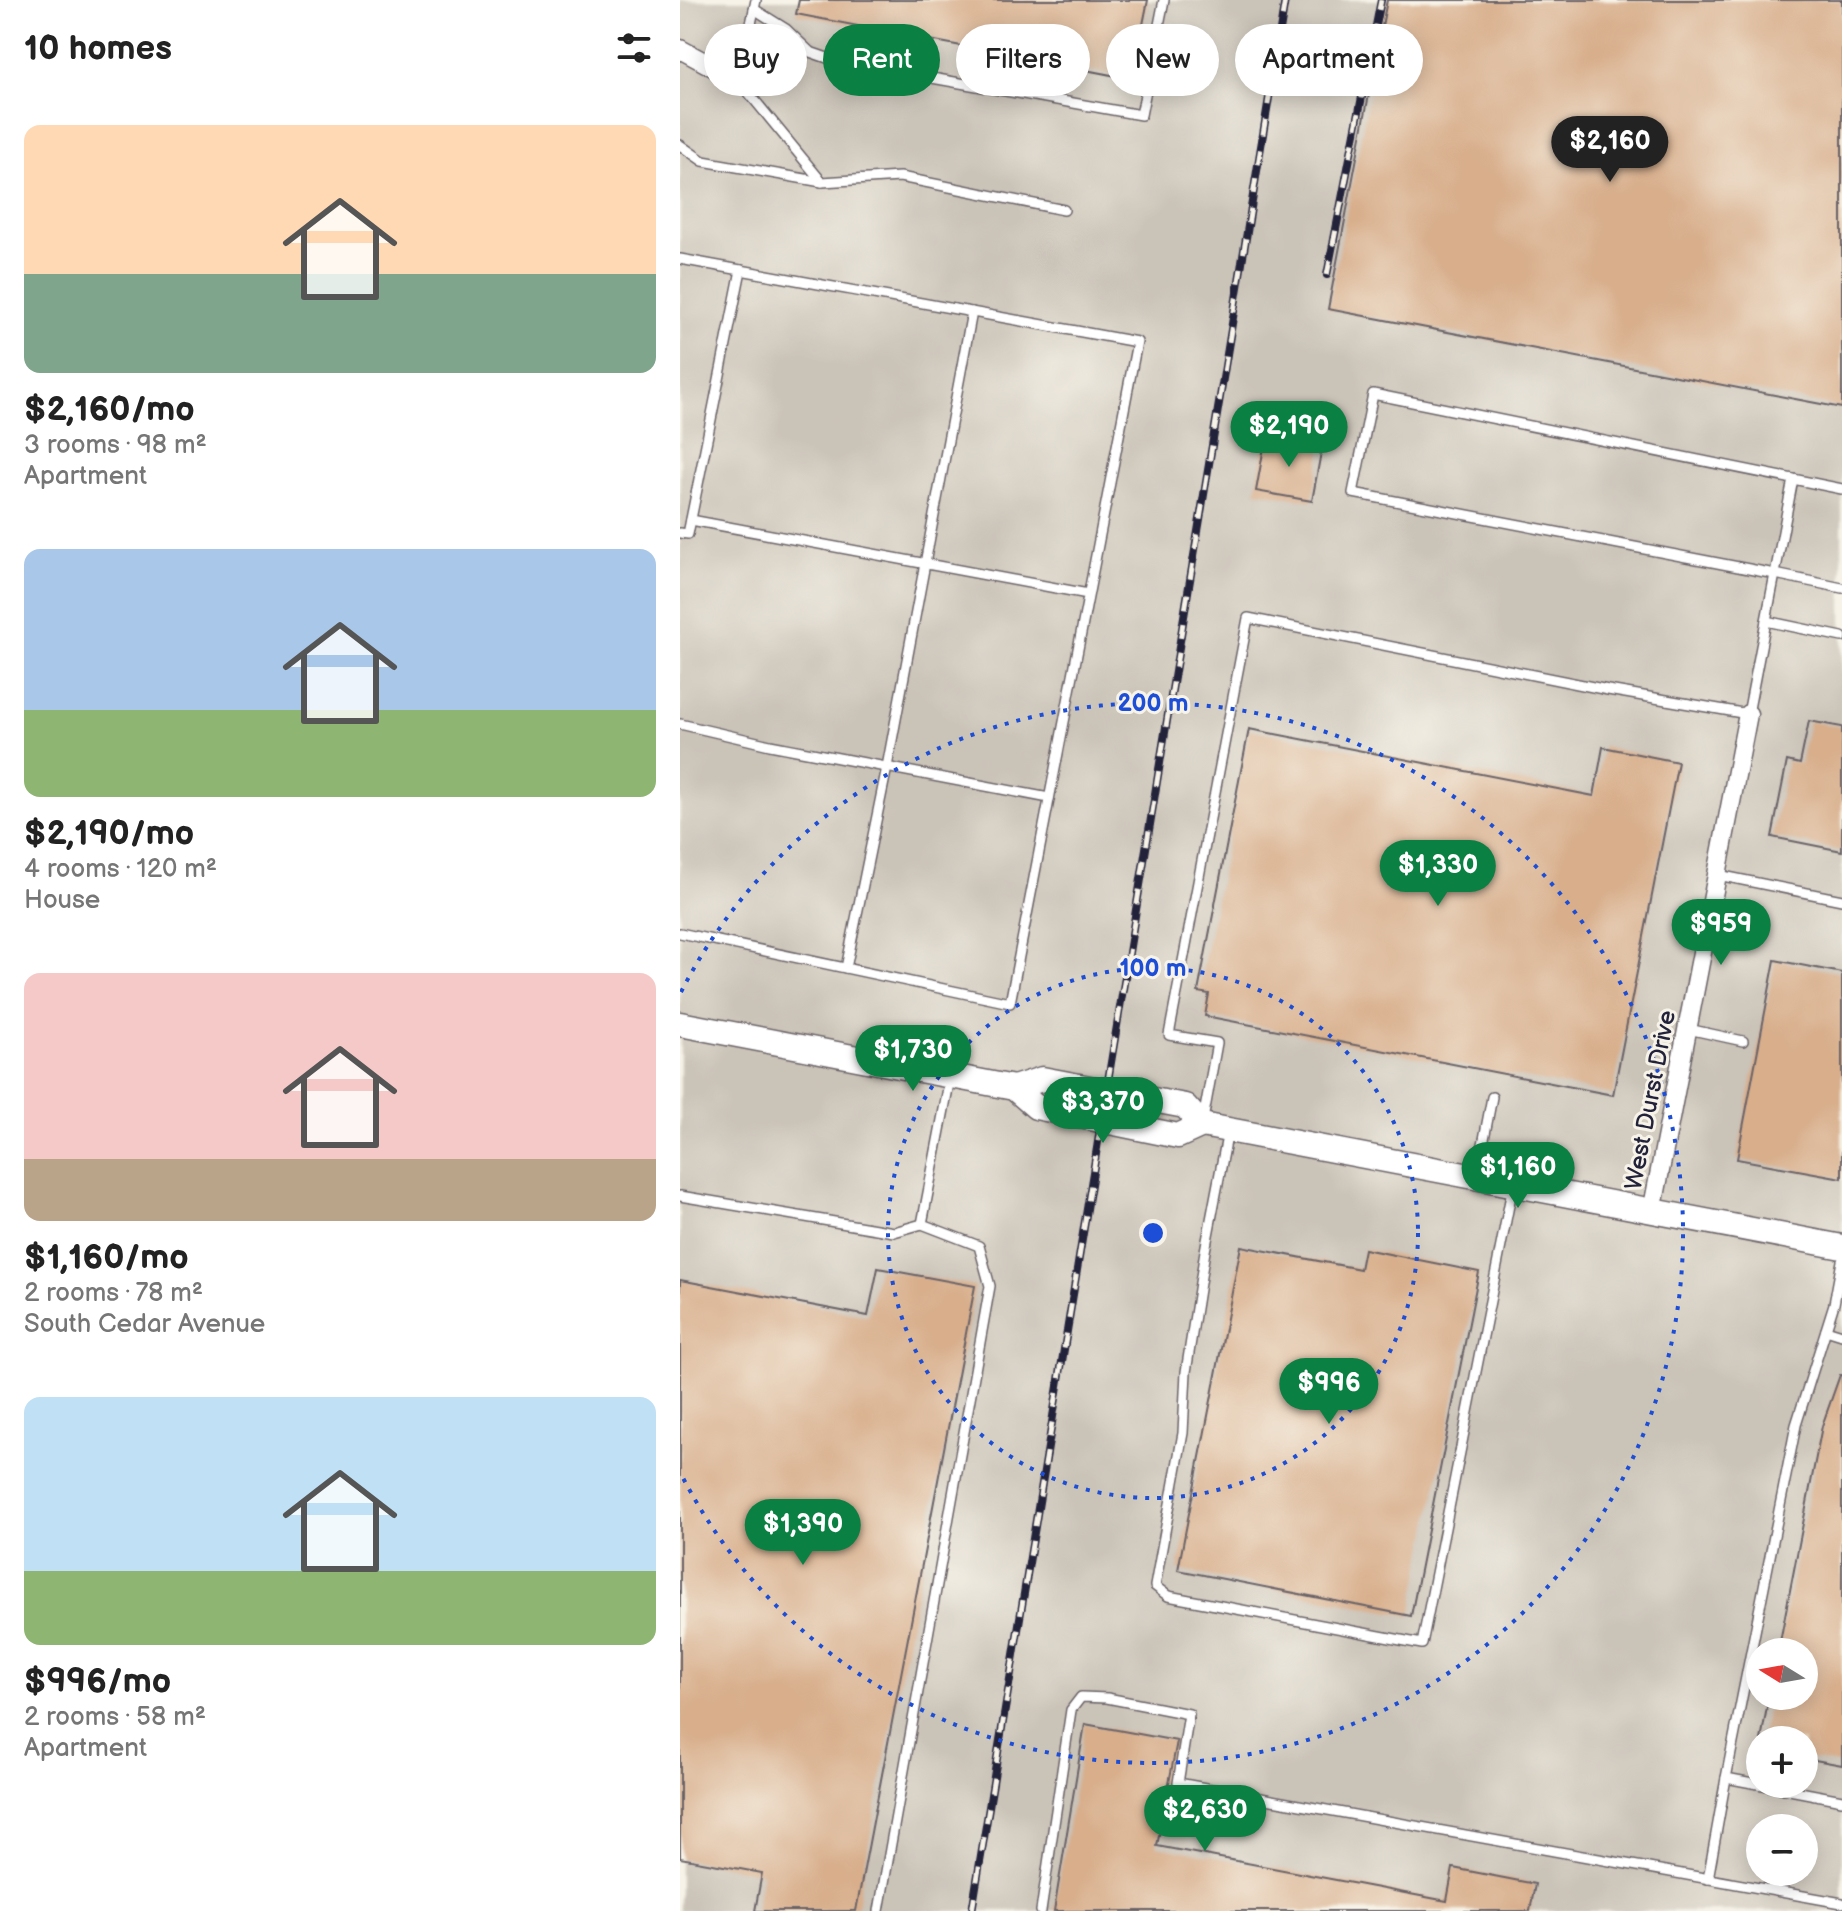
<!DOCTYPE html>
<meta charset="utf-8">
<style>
:root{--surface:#fff;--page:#f6f6f6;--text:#222;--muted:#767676;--accent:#0b8043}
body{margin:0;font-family:"Balsamiq Sans",sans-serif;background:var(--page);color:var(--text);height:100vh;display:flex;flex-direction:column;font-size:30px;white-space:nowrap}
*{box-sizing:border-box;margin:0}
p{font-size:26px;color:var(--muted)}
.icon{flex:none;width:44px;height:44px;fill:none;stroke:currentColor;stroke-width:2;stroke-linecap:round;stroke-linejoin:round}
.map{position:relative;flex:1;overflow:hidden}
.panel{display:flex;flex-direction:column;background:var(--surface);width:680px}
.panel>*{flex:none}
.hud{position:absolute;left:24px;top:24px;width:760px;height:72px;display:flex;gap:16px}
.needle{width:52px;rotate:281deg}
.fabs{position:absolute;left:1066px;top:1638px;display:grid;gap:16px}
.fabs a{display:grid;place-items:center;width:72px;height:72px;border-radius:50%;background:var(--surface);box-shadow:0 4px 20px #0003;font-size:40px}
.price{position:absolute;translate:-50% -68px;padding:0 18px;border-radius:28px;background:var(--accent);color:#fff;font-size:26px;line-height:52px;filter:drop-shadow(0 2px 4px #0008)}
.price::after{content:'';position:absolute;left:50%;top:48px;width:24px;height:18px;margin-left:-12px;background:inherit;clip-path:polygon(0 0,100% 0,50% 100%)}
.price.on{background:#222;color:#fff}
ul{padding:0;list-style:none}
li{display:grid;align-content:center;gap:16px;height:424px;padding:0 24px}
li span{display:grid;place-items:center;height:248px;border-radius:16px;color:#555}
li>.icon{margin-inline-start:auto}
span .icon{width:144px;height:144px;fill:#fffc;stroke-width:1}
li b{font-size:34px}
h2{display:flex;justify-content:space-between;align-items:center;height:96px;padding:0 24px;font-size:34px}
.chip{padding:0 28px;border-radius:36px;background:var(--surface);box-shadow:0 4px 20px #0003;font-size:28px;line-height:72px}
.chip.on{background:var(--accent);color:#fff}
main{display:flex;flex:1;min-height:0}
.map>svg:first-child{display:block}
</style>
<main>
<section class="panel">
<h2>10 homes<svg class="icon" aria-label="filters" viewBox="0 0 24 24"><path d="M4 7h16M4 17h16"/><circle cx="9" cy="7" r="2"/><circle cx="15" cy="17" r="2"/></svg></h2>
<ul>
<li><span style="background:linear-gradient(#ffd9b3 60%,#7fa58c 0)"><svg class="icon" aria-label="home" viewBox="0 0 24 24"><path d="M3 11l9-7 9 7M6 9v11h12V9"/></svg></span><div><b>$2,160/mo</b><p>3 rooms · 98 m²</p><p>Apartment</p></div></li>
<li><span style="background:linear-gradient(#a9c7e8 65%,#8fb573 0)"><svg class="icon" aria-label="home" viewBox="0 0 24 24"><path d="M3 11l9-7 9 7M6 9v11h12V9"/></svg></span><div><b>$2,190/mo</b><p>4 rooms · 120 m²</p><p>House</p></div></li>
<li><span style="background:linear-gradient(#f6c9c9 75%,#b9a48a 0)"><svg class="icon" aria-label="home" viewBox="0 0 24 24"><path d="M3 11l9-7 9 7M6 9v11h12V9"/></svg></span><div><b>$1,160/mo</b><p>2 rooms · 78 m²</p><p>South Cedar Avenue</p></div></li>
<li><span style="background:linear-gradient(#bfe0f5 70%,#8fb573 0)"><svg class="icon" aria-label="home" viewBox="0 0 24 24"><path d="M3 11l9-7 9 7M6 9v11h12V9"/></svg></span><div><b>$996/mo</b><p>2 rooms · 58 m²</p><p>Apartment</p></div></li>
</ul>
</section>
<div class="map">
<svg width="1162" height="1911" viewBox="0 0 1162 1911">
<rect width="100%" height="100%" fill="#f7f3e8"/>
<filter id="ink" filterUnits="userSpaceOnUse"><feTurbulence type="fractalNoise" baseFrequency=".0125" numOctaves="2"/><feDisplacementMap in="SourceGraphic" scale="16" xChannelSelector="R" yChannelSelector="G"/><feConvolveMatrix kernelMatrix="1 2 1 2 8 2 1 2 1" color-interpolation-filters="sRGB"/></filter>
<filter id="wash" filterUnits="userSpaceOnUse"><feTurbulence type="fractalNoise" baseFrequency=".006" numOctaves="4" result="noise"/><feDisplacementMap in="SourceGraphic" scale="32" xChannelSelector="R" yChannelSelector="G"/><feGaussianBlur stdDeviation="1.8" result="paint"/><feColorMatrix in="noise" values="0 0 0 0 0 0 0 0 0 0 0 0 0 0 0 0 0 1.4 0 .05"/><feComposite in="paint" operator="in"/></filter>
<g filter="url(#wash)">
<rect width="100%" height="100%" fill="#f2dcbd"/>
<!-- industrial -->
<path fill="#cac3b8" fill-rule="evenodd" d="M0,0h1162v1911h-1162zM1080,1652h44v44h-44zM1080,1740h44v44h-44zM1080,1828h44v44h-44z"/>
<g id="blocks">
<!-- building -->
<g fill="#d8ae8b">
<path d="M119,0h349l-16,79 -336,-65z"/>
<path d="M707,0h455v408l-514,-99z"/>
<path d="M586,436l56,11 -10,54 -56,-10z"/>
<path d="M1129,721l33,6v124l-70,-14 15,-76 13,3z"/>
<path d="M569,729l345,67 9,-49 75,15 -65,333 -408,-79 4,-22 -11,-2z"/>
<path d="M1095,960l67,13v205l-105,-19z"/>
<path d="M561,1246l119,23 4,-20 115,23 -68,344 -233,-46z"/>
<path d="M198,1268l97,18 -119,625h-101l7,-38 -82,-15v-578l188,36z"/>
<path d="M1160,1375h2v390l-38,-7v-18h-43l8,-44h35v-44h-26l44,-226z"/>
<path d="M405,1724l92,17 -20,105 290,55 6,-33 82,16 -5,27h-476z"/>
</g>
</g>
</g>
<g filter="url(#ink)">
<use href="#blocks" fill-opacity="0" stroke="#6b6368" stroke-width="2"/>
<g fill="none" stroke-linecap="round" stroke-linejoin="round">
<!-- lane casing -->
<g stroke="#6b6368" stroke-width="12">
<g id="lane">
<path d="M76,0l-17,81 83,101"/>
<path d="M74,9l32,20 24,23 26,9 305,54 23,-115"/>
<path d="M0,145l23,16 119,21 78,-5 164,33"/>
<path d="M0,259l457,83 -127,661 -330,-70"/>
<path d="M1113,479l-18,95 67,14"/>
<path d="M11,520l397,74"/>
<path d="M0,533l8,1 53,-264"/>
<path d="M1086,621l76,16"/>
<path d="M0,724l90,21 279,53"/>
<path d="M1038,875l124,25"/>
<path d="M166,968l41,-201 85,-455"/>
<path d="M1008,1029l55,12"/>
<path d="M523,1120l14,-77 -48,-8 79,-417 360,72 140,24 27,-140 -422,-81 20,-99 469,95"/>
<path d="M548,1131l-23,120 -19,121 -3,61 -28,153 13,10 254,48 91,-459"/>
<path d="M797,1176l15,-79"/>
<path d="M0,1196l214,36 28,-8 57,22 11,40 -111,625"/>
<path d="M242,1224l28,-146"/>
<path d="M1162,1261l-8,43 -38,121 -70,353 116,22"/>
<path d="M1146,1330l16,5"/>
<path d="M1028,1879l18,-101"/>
<path d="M361,1911l30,-201 10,-13 26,1 82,16 -11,69 664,120"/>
</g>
</g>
<!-- street casing -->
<g stroke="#6b6368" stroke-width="21">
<g id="street">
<path d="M0,49l59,32"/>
<path d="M972,1212l96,-498"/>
</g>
</g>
<!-- secondary casing -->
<g stroke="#6b6368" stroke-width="27">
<g id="secondary">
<path d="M0,1024l334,64 22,19 64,13 78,16 24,-11 640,122"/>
<path d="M334,1088l28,-9 143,27 17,19"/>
</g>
</g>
<!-- lane -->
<use href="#lane" stroke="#fff" stroke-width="9"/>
<!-- street -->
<use href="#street" stroke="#fff" stroke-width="18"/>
<!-- secondary -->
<use href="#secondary" stroke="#fff" stroke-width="24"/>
<!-- rail casing -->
<g stroke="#22223b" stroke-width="8">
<g id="rail">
<path d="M647,275l54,-275"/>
<path d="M292,1911l313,-1911"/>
</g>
</g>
<!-- rail -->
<use href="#rail" stroke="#f7f3e8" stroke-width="5" stroke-dasharray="15" stroke-linecap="butt"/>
</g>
</g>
<!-- distance rings -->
<g fill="none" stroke="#1d4ed8" stroke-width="4" stroke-dasharray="4 8">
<circle cx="473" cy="1233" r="265"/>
<path d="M1 992A530 530 0 1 1 1 1474"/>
</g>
<g text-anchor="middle" stroke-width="6" stroke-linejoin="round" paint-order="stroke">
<!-- street labels -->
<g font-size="24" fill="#22223b" stroke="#f7f3e8">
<text transform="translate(970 1100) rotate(-79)" y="8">West Durst Drive</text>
</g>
</g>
<circle cx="473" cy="1233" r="12" fill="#1d4ed8" stroke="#f7f3e8" stroke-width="4"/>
<g font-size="24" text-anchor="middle" font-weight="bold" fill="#1d4ed8" stroke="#f7f3e8" stroke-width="6" stroke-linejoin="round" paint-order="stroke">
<text x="473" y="711">200 m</text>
<text x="473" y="976">100 m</text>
</g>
</svg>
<div class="fabs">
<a><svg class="needle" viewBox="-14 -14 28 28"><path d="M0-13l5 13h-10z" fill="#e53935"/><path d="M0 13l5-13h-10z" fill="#767676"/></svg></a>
<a>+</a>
<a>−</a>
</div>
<b class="price on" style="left:930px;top:184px">$2,160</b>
<b class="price" style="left:609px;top:469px">$2,190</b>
<b class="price" style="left:758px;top:908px">$1,330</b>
<b class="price" style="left:1041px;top:967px">$959</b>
<b class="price" style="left:233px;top:1093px">$1,730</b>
<b class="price" style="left:423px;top:1145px">$3,370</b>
<b class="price" style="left:838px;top:1210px">$1,160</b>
<b class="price" style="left:649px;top:1426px">$996</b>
<b class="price" style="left:123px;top:1567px">$1,390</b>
<b class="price" style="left:525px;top:1853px">$2,630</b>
<div class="hud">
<a class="chip">Buy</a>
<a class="chip on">Rent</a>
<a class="chip">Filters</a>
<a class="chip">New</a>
<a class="chip">Apartment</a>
</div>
</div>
</main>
